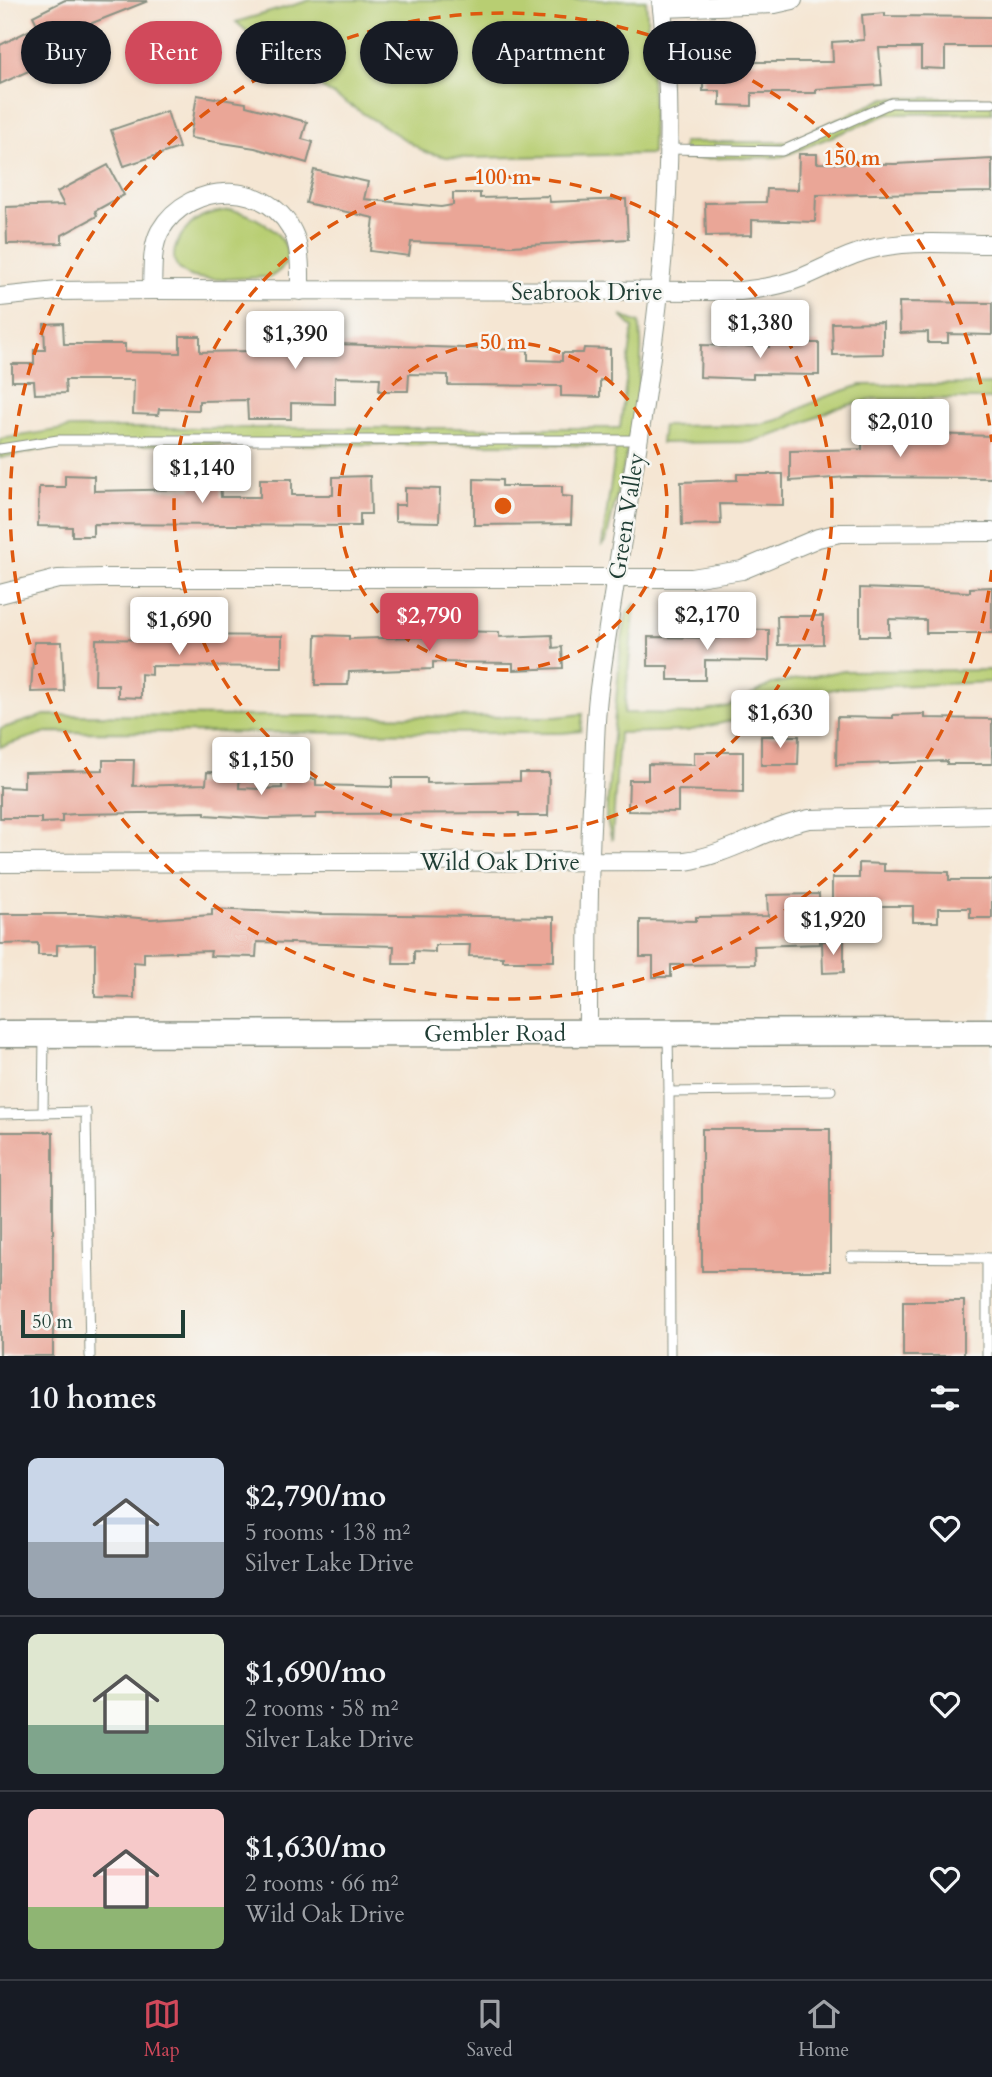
<!DOCTYPE html>
<meta charset="utf-8">
<style>
:root{--surface:#171b24;--page:#242831;--text:#f1f3f6;--muted:#9ea1a6;--line:#363941;--accent:#d1495b}
body{margin:0;font-family:Cardo,serif;background:var(--page);color:var(--text);height:100vh;display:flex;flex-direction:column;font-size:26px;white-space:nowrap}
*{box-sizing:border-box;margin:0}
p{font-size:23px;color:var(--muted)}
.icon{flex:none;width:38px;height:38px;fill:none;stroke:currentColor;stroke-width:2;stroke-linecap:round;stroke-linejoin:round}
.map{position:relative;height:1356px;overflow:hidden}
.details{display:flex;flex-direction:column;background:var(--surface);flex:1}
.details>*{flex:none}
.guide{position:absolute;left:21px;top:21px;width:950px;height:63px;display:flex;gap:14px}
.scale{position:absolute;left:21px;bottom:18px;width:164px;box-sizing:border-box;padding-left:7px;border:4px solid #1f3d34;border-top:0;font-size:19px;line-height:24px;white-space:nowrap;color:#1f3d34;-webkit-text-stroke:5px #f6f6f2;paint-order:stroke}
.price{position:absolute;translate:-50% -60px;padding:0 16px;border-radius:7px;background:#fff;color:#222;font-size:23px;line-height:46px;filter:drop-shadow(0 2px 4px #0008)}
.price::after{content:'';position:absolute;left:50%;top:42px;width:21px;height:16px;margin-left:-10px;background:inherit;clip-path:polygon(0 0,100% 0,50% 100%)}
.price.selected{background:var(--accent);color:#fff}
ul{padding:0;list-style:none}
li{display:flex;align-items:center;gap:21px;height:175px;padding:0 28px}
li+li{border-top:2px solid var(--line)}
li span{display:grid;place-items:center;flex:none;width:196px;height:140px;border-radius:10px;color:#555}
li>.icon{margin-inline-start:auto}
span .icon{width:84px;height:84px;fill:#fffc;stroke-width:1}
li b{font-size:30px}
h2{display:flex;justify-content:space-between;align-items:center;height:84px;padding:0 28px;font-size:30px}
.tag{padding:0 24px;border-radius:32px;background:var(--surface);box-shadow:0 2px 5px #0004;font-size:24px;line-height:63px}
.tag.selected{background:var(--accent);color:#fff}
.tab-bar{display:flex;justify-content:space-around;align-items:center;height:98px;border-top:2px solid var(--line);background:var(--surface);font-size:19px;color:var(--muted)}
.tab-bar a{display:grid;justify-items:center;gap:4px}
.tab-bar .selected{color:var(--accent)}
.map>svg:first-child{display:block}
</style>
<div class="map">
<svg width="992" height="1356" viewBox="0 0 992 1356">
<rect width="100%" height="100%" fill="#f6f6f2"/>
<filter id="ink" filterUnits="userSpaceOnUse"><feTurbulence type="fractalNoise" baseFrequency=".0143" numOctaves="2"/><feDisplacementMap in="SourceGraphic" scale="14" xChannelSelector="R" yChannelSelector="G"/><feConvolveMatrix kernelMatrix="1 2 1 2 8 2 1 2 1" color-interpolation-filters="sRGB"/></filter>
<filter id="wash" filterUnits="userSpaceOnUse"><feTurbulence type="fractalNoise" baseFrequency=".00686" numOctaves="4" result="noise"/><feDisplacementMap in="SourceGraphic" scale="28" xChannelSelector="R" yChannelSelector="G"/><feGaussianBlur stdDeviation="1.57" result="paint"/><feColorMatrix in="noise" values="0 0 0 0 0 0 0 0 0 0 0 0 0 0 0 0 0 1.4 0 .05"/><feComposite in="paint" operator="in"/></filter>
<g filter="url(#wash)">
<rect width="100%" height="100%" fill="#f5e6d3"/>
<!-- green -->
<g fill="#b8ce72" stroke="#6c8653" stroke-width="2">
<path d="M311,0h335l7,106 -1,48 -183,4 -22,-1 -22,-5 -136,-85 -53,-45z"/>
<path d="M886,98h106v15l-104,1 -107,43 -98,2v-17h103z"/>
<path d="M230,210c31,3 85,43 40,67 -18,0 -67,6 -82,-2 -30,-14 -5,-49 15,-59 9,-4 18,-5 27,-6z"/>
<path d="M621,316l18,7c11,55 -21,161 -33,219l-4,3 14,-98 -72,-3 -480,1 -64,13v-19l70,-11h550l13,-100z"/>
<path d="M992,384v15h-118l-38,9 -52,24 -34,10 -89,1 2,-17 93,-1 22,-5 44,-22 39,-13z"/>
<path d="M635,604l-11,109 68,1 37,-8 43,-22 68,-13 152,-1v12l-152,6 -63,12 -46,21 -44,10 -68,2 -7,107 -6,-22 15,-174 6,-32z"/>
<path d="M583,714l-2,17 -19,2 -515,-1 -47,15v-18l45,-14 511,2z"/>
</g>
<g id="blocks">
<!-- building -->
<g fill="#eaa697">
<path d="M65,0l83,1 -76,30 12,23 -23,11 -4,-7 -57,26v-39l38,-19 -5,-10z"/>
<path d="M885,13v3l107,1v30h-47v22l-24,-1v-20h-42l3,37 -66,4v4h-64v13l-32,-1v-14h-17v-29h130l-1,-20 32,-2 -2,-25z"/>
<path d="M197,95l49,8v3l61,16 -5,17 11,3 -6,21 -52,-15 -65,-10z"/>
<path d="M167,111l12,37 -55,18 -13,-36z"/>
<path d="M799,154h18v9l78,1 97,-5v33l-176,3 -1,27 -63,-2v15l-46,1 -1,-33 61,-1 1,-13 31,1z"/>
<path d="M108,165l16,30 -29,16 2,5 -35,19v8l-55,1 -1,-37 58,-2 -7,-13z"/>
<path d="M314,170l54,12 -4,17 77,8 12,-2v-12h27v5l69,-2 1,6 76,-3 2,40 -116,7 -101,-4 -2,14 -39,-5 4,-33 -68,-15z"/>
<path d="M899,302l93,1v32l-44,-1v9h-20v-11l-28,1z"/>
<path d="M883,322v32l-50,1 -1,-32z"/>
<path d="M63,323l1,21h61v8l55,1v-17h20v16l52,-1v-8l57,1v-21l27,1v20l192,6v10l34,1v-8h21l1,-5 26,1v32l-10,-1v17l-39,-1v-10l-113,-1v-10l-39,-1 -1,17h-29l1,-13 -45,-1v27l-44,-1v16h-43l-1,-19 -48,1v9l-40,-1 -1,6 -25,-1 1,-34h-69l1,13 -31,1 -1,-13h-22v-17h22v-14h11l-1,-26z"/>
<path d="M769,343h50v32l-66,-1v5l-53,-2 1,-32 68,2z"/>
<path d="M931,434l61,2v42l-144,-1 -58,4v-30l72,-2v-11l69,-1z"/>
<path d="M737,474h46v31l-63,-1 1,20 -39,1 -1,-43 56,-2z"/>
<path d="M65,475l29,1v15l98,-2v-9l28,-1 1,18h39v-18h32v16h41v-18l37,-1 1,38h-11v12l-267,-2v12h-21v-9l-34,-1 1,-39h26z"/>
<path d="M474,479l28,1v6h60v10l10,1 -1,27 -97,1z"/>
<path d="M405,488l35,1 -1,33 -44,-1v-16h10z"/>
<path d="M992,587v46h-66v-13l-37,-1v17h-29v-48l110,4v-4z"/>
<path d="M777,616h46v28l-45,1z"/>
<path d="M721,629l48,1v31l-64,-1v20h-37v-14h-20v-29l72,1z"/>
<path d="M450,631l49,1v5l53,-2 1,13 9,-1 1,21 -50,2v-7l-80,-1v7l-84,3 -1,13h-33l1,-50 33,1v3l101,-3z"/>
<path d="M172,635l110,1v31l-131,-1v9l-10,-1v24l-23,-1v-12h-23l1,-46 76,1z"/>
<path d="M34,642h28l2,49 -33,1z"/>
<path d="M925,714v4l67,1v45h-45v-3l-111,4 1,-48 56,1v-3z"/>
<path d="M761,736h38l-1,29h-37z"/>
<path d="M694,752h49v40l-65,-2v22l-50,-1 1,-31h19v-16l46,1z"/>
<path d="M103,760h31l-1,26 73,-2 1,-12 33,1 -1,15 22,1 21,-1v-9h34v6l76,2v-9h35v5l93,-2v-8h29l-1,43h-29v-3l-203,1v4l-50,1 -61,-4v-3l-129,2 -14,1v7l-21,1v-5h-41v-31l24,1v-16l79,-2z"/>
<path d="M859,863l25,1v7l65,1v8h43v38h-22v-10h-32v14h-25v-16h-81v-28h27z"/>
<path d="M819,894l1,50 -66,2 1,18 -84,1v12h-18v-20h-13v-37l56,1v-4l72,-1 -1,-21z"/>
<path d="M212,909l109,5 233,3v44h-51v-4l-34,-1 1,-11h-35v7l-21,-1v13h-21l1,-18 -137,-4 -1,15 -46,-1 1,-5 -67,2v10l-10,-1v36l-39,-1v-53l-38,1v10h-19v-12l-38,1v-30h89l62,5 61,-4z"/>
<path d="M822,941h22v31l-21,1z"/>
<rect x="702" y="1129" width="128" height="142"/>
<rect x="0" y="1132" width="53" height="224"/>
<rect x="903" y="1301" width="61" height="55"/>
</g>
</g>
</g>
<g filter="url(#ink)">
<use href="#blocks" fill-opacity="0" stroke="#8a9284" stroke-width="2"/>
<g fill="none" stroke-linecap="round" stroke-linejoin="round">
<!-- lane casing -->
<g stroke="#8a9284" stroke-width="11">
<g id="lane">
<path d="M667,149l115,2 109,-48h101"/>
<path d="M0,449l58,-9h581"/>
<path d="M668,1035l1,57 162,-2"/>
<path d="M669,1092l1,264"/>
<path d="M43,1113l1,-77"/>
<path d="M0,1114l86,-2 4,244"/>
<path d="M851,1257l141,1"/>
<path d="M987,1356v-98"/>
</g>
</g>
<!-- street casing -->
<g stroke="#8a9284" stroke-width="20">
<g id="street">
<path d="M662,8l113,-4 18,-4"/>
<path d="M152,290c1,-19 -1,-42 8,-59 30,-52 112,-52 135,6 6,17 5,37 5,54"/>
<path d="M0,297l57,-6 95,-1 588,1c22,-2 43,-6 63,-14 22,-9 42,-21 65,-27 39,-11 84,-6 124,-6"/>
<path d="M0,594l58,-15 44,-1h590l50,-8 76,-32 22,-5 152,-1"/>
<path d="M0,863l685,-2c44,-6 81,-33 124,-42l183,-4"/>
<path d="M588,1033c0,-87 0,-173 6,-260 1,-28 1,-56 5,-84 31,-229 91,-457 62,-689"/>
</g>
</g>
<!-- secondary casing -->
<g stroke="#8a9284" stroke-width="29">
<g id="secondary">
<path id="s1" d="M0,1034l992,-2"/>
</g>
</g>
<!-- lane -->
<use href="#lane" stroke="#fff" stroke-width="9"/>
<!-- street -->
<use href="#street" stroke="#fff" stroke-width="18"/>
<!-- secondary -->
<use href="#secondary" stroke="#fff" stroke-width="26"/>
</g>
</g>
<!-- distance rings -->
<g fill="none" stroke="#de580e" stroke-width="3.5" stroke-dasharray="12 9">
<circle cx="503" cy="506" r="164"/>
<circle cx="503" cy="506" r="329"/>
<path d="M992 570A493 493 0 1 1 992 442"/>
</g>
<g text-anchor="middle" stroke-width="5" stroke-linejoin="round" paint-order="stroke">
<!-- street labels -->
<g font-size="23" fill="#1f3d34" stroke="#f6f6f2">
<text x="587" y="300">Seabrook Drive</text>
<text transform="translate(626 516) rotate(-81)" y="8">Green Valley</text>
<text x="500" y="870">Wild Oak Drive</text>
<text dy="8" stroke="none"><textPath href="#s1" startOffset="495">Gembler Road</textPath></text>
</g>
</g>
<circle cx="503" cy="506" r="10" fill="#de580e" stroke="#f6f6f2" stroke-width="3.5"/>
<g font-size="21" text-anchor="middle" font-weight="bold" fill="#de580e" stroke="#f6f6f2" stroke-width="5" stroke-linejoin="round" paint-order="stroke">
<text x="852" y="165">150 m</text>
<text x="503" y="184">100 m</text>
<text x="503" y="349">50 m</text>
</g>
</svg>
<div class="scale">50 m</div>
<b class="price" style="left:760px;top:360px">$1,380</b>
<b class="price" style="left:295px;top:371px">$1,390</b>
<b class="price" style="left:900px;top:459px">$2,010</b>
<b class="price" style="left:202px;top:505px">$1,140</b>
<b class="price" style="left:707px;top:652px">$2,170</b>
<b class="price selected" style="left:429px;top:653px">$2,790</b>
<b class="price" style="left:179px;top:657px">$1,690</b>
<b class="price" style="left:780px;top:750px">$1,630</b>
<b class="price" style="left:261px;top:797px">$1,150</b>
<b class="price" style="left:833px;top:957px">$1,920</b>
<div class="guide">
<a class="tag">Buy</a>
<a class="tag selected">Rent</a>
<a class="tag">Filters</a>
<a class="tag">New</a>
<a class="tag">Apartment</a>
<a class="tag">House</a>
</div>
</div>
<section class="details">
<h2>10 homes<svg class="icon" aria-label="filters" viewBox="0 0 24 24"><path d="M4 7h16M4 17h16"/><circle cx="9" cy="7" r="2"/><circle cx="15" cy="17" r="2"/></svg></h2>
<ul>
<li><span style="background:linear-gradient(#c9d6e8 60%,#9aa5b1 0)"><svg class="icon" aria-label="home" viewBox="0 0 24 24"><path d="M3 11l9-7 9 7M6 9v11h12V9"/></svg></span><div><b>$2,790/mo</b><p>5 rooms · 138 m²</p><p>Silver Lake Drive</p></div><svg class="icon" aria-label="heart" viewBox="0 0 24 24"><path d="M12 20l-8-8c-3-5 5-10 8-4 3-6 11-1 8 4z"/></svg></li>
<li><span style="background:linear-gradient(#dfe7d0 65%,#7fa58c 0)"><svg class="icon" aria-label="home" viewBox="0 0 24 24"><path d="M3 11l9-7 9 7M6 9v11h12V9"/></svg></span><div><b>$1,690/mo</b><p>2 rooms · 58 m²</p><p>Silver Lake Drive</p></div><svg class="icon" aria-label="heart" viewBox="0 0 24 24"><path d="M12 20l-8-8c-3-5 5-10 8-4 3-6 11-1 8 4z"/></svg></li>
<li><span style="background:linear-gradient(#f6c9c9 70%,#8fb573 0)"><svg class="icon" aria-label="home" viewBox="0 0 24 24"><path d="M3 11l9-7 9 7M6 9v11h12V9"/></svg></span><div><b>$1,630/mo</b><p>2 rooms · 66 m²</p><p>Wild Oak Drive</p></div><svg class="icon" aria-label="heart" viewBox="0 0 24 24"><path d="M12 20l-8-8c-3-5 5-10 8-4 3-6 11-1 8 4z"/></svg></li>
</ul>
</section>
<nav class="tab-bar">
<a class="selected"><svg class="icon" aria-label="map" viewBox="0 0 24 24"><path d="M3 6l6-2 6 2 6-2v14l-6 2-6-2-6 2zM9 4v14M15 6v14"/></svg>Map</a>
<a><svg class="icon" aria-label="saved" viewBox="0 0 24 24"><path d="M7 4h10v16l-5-4-5 4z"/></svg>Saved</a>
<a><svg class="icon" aria-label="home" viewBox="0 0 24 24"><path d="M3 11l9-7 9 7M6 9v11h12V9"/></svg>Home</a>
</nav>
